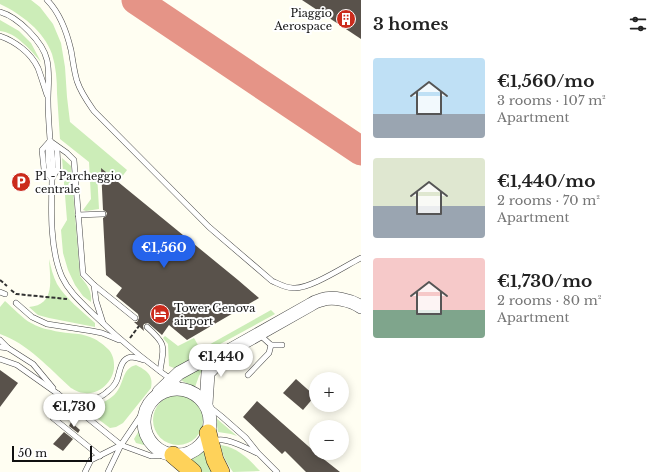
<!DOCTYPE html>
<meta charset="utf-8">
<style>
:root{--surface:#fff;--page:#f2f2f2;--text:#222;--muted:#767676;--accent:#2563eb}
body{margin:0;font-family:"Libre Baskerville",serif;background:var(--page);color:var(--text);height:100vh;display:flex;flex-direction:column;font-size:15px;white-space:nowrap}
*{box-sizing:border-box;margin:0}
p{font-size:13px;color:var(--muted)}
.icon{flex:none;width:22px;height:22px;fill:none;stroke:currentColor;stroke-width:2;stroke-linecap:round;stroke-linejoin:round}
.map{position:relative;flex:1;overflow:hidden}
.details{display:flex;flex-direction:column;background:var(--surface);width:300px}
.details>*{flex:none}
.buttons{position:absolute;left:309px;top:372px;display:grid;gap:8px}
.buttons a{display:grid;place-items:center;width:40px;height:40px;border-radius:50%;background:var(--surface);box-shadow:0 2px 10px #0003;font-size:20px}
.scale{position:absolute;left:12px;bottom:10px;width:80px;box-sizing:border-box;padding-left:4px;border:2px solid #101010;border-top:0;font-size:11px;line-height:14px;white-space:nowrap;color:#101010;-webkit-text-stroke:3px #fff;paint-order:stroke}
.price{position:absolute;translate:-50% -34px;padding:0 9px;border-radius:14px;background:#fff;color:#222;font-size:13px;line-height:26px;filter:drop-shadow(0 1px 2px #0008)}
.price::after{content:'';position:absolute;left:50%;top:24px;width:12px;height:9px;margin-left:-6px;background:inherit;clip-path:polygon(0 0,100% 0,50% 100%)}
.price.selected{background:var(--accent);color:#fff}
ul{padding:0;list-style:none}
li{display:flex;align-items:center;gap:12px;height:100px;padding:0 12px}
li span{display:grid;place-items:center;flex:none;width:112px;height:80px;border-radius:4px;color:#555}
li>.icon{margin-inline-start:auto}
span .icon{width:48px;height:48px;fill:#fffc;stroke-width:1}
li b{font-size:17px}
h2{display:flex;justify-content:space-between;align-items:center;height:48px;padding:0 12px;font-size:17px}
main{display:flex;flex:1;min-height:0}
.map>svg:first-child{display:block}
</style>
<main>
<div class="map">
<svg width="361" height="472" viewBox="0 0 361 472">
<rect width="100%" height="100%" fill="#fffef2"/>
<!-- green -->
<g fill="#ccedb8">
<path d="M0,0h31l9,7 13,17 8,19 4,24 2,30 3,25 57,48 -9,12 -16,-11 -3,2h-2l2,36 -13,2 -3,-1 8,-11 -2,-37 -29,-23c-1,-15 -2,-30 -3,-46 0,-13 -1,-26 -5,-39 -8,-23 -31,-40 -52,-50z"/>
<path d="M0,20l19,11 12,12 10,19c-9,-10 -25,-30 -41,-31z"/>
<path d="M62,158l9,8 9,110c7,9 12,14 11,26l-8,-6 -8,-11 -7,-15 -5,-17 -2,-23 6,-10z"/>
<path d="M49,259c2,9 4,17 8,25 9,15 25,27 38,39v4l-46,-9 -11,-3 -9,-8c27,-2 21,-28 20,-48z"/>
<path d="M5,301c7,6 18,18 26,22 5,3 13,6 20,7 12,4 27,2 39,7 6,2 13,7 18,12 4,4 6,10 6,16 1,15 -14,30 -29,28 -6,0 -10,-3 -14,-5 -21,-19 -44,-45 -71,-54v-27z"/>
<path d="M271,310l4,4 -75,41 5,-8z"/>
<path d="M165,336l13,10 16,-8 4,7 -7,5 -3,12 -14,6 -5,-2 -1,-22 -5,-6z"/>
<path d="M206,364l-7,12 -4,11 -11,-5 -3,-2z"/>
<path d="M136,365c10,5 18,10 15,23l-28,35 -7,4 -6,1 -20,-15 -1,-4c3,-3 5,-3 8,-4 8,-3 17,-8 21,-15 6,-9 5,-22 18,-25z"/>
<circle cx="178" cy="420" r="25"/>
<path d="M216,418l21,18 -6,-2 -13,-2z"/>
<path d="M140,429l3,10 5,7 -12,-3 -2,-4z"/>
<path d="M221,445c17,3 28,14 39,26l-27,1c-6,-8 -11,-17 -12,-27z"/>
<path d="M206,448l9,24h-13l-16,-12z"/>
</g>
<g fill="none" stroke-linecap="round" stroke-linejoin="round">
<!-- taxiway -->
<path stroke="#e59487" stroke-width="29" d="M136,0l225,151"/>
</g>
<!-- building -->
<g fill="#59524b">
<path d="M302,0h59v39z"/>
<path d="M101,168l137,112 21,18 -72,42 -18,-15 -7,10 -14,-12 -4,1 -1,2 1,5 -10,-9h3l2,-4 -1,-4 -22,-18 6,-8 -16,-13 -3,-57 3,-2 1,-3 -2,-2 -2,-1z"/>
<path d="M0,370l18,13 -18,24z"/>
<path d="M296,379l19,17 -12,14 -20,-17z"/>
<path d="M257,401l59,52 24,19h-34l-21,-21 -3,3 -39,-37z"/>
<path d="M71,422l9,8 -2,3 -9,-7z"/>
<path d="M64,432l9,7 -10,12 -10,-7z"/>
</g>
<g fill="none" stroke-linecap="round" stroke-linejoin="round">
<!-- service casing -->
<g stroke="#434343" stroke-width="6">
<g id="service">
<path d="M47,0c13,13 20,33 24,50 2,11 3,21 6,31 4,12 10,20 17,30l115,116 63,54c7,3 14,7 21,7 16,2 52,-22 68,-30"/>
<path d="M0,12c18,5 43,30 47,48 3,14 1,26 1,40 0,13 1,26 2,39 1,9 3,18 3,27 0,5 -1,10 -1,15 -1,30 -2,69 10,96 7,15 20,26 31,37 29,28 59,53 92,75"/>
<path d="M0,36c15,5 31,17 38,32 3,8 6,18 9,27"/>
<path d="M50,141l17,12 7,7 9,114 11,11 41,33"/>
<path d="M50,141l-8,9 2,19 8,10"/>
<path d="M49,143c-2,11 -1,22 2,33"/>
<path d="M53,177l5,-9 -1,-18 -4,-5"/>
<path d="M78,215l25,-1"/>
<path d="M94,285l2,16 7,22"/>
<path d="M0,292l5,2"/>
<path d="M16,303l16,14 15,7 45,7 10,2 17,7"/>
<path d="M147,327c20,18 17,19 13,44"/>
<path d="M260,335l11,10"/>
<path d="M0,340l8,8"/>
<path d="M0,347l8,1 25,16 20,24"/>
<path d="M0,359l17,6 41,29 63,51 30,11 19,-1"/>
<path d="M248,375l21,-22 2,-8h11"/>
<path d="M58,394l-5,24 47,38"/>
<path d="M206,404l15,12 25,22 12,15 19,19"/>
<path d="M79,411c1,-12 4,-10 14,-12 5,-1 10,-3 14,-7 4,-3 8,-7 10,-12 3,-8 3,-21 14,-23 4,0 9,2 13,3"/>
<path d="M200,446c6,-2 12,-5 18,-6 10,-2 30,9 39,13"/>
<path d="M85,472l6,-12 30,-15"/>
<path d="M108,472l13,-27 27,-40"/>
</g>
</g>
<!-- tertiary casing -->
<g stroke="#434343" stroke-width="14">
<g id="tertiary">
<circle cx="177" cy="422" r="33"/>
<path d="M159,392l20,-19 33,-18 19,-5"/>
<path d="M206,404l2,-31 24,-24 78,-44c3,-2 7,-4 11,-5 12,-4 30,0 40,7"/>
</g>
</g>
<!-- trunk casing -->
<g stroke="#212121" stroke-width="18">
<g id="trunk">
<path d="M208,433l7,27 6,12"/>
<path d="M173,455l20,17"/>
</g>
</g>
<!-- path -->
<g stroke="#323232" stroke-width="2" stroke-dasharray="4 2" stroke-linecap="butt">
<path d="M0,280l7,6"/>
<path d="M11,290l5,4 51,5"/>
<path d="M130,338l9,-12"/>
</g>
<!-- service -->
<use href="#service" stroke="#fff" stroke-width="5"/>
<!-- tertiary -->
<use href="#tertiary" stroke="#fff" stroke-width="13"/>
<!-- trunk -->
<use href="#trunk" stroke="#fed25a" stroke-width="17"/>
</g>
<!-- icons -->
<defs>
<g id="building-disc" transform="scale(1)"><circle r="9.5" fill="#cb2b1c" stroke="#fff"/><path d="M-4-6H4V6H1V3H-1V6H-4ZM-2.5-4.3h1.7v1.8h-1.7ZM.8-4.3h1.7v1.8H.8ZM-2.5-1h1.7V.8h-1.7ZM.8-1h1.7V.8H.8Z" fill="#fff"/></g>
<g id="parking-disc" transform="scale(1)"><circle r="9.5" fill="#cb2b1c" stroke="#fff"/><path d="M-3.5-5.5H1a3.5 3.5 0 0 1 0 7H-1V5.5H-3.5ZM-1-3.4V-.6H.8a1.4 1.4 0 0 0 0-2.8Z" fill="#fff"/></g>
<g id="hotel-disc" transform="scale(1)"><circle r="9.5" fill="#cb2b1c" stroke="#fff"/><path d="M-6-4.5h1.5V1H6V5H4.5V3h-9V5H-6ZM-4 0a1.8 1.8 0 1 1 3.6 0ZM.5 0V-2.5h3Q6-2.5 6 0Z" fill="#fff"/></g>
</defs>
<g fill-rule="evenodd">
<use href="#building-disc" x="346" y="19"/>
<use href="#parking-disc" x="21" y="182"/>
<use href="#hotel-disc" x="160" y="314"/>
</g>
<g text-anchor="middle" stroke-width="4" stroke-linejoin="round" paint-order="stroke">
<!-- poi labels -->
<g font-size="11" fill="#101010" stroke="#fff" text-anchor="start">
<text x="332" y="17" text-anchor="end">Piaggio<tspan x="332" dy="13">Aerospace</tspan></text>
<text x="35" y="180">P1 - Parcheggio<tspan x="35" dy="13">centrale</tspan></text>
<text x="174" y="312">Tower Genova<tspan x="174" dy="13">airport</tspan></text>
</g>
</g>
</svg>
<div class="buttons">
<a>+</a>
<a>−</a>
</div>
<div class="scale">50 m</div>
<b class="price selected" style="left:164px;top:269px">€1,560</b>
<b class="price" style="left:221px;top:378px">€1,440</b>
<b class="price" style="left:74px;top:428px">€1,730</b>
</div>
<section class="details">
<h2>3 homes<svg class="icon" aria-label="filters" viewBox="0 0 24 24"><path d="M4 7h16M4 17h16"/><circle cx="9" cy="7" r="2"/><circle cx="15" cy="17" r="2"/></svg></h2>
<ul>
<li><span style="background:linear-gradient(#bfe0f5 70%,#9aa5b1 0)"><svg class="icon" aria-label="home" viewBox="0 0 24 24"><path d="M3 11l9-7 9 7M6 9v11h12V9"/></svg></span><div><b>€1,560/mo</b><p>3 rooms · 107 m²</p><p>Apartment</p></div></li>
<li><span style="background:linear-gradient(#dfe7d0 60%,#9aa5b1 0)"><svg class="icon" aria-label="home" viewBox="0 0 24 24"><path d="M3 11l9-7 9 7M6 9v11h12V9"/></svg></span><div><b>€1,440/mo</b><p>2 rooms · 70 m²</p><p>Apartment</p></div></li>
<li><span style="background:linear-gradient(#f6c9c9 65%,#7fa58c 0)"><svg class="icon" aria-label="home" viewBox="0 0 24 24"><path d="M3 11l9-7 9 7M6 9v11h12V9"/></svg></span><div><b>€1,730/mo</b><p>2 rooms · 80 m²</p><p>Apartment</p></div></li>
</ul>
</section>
</main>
